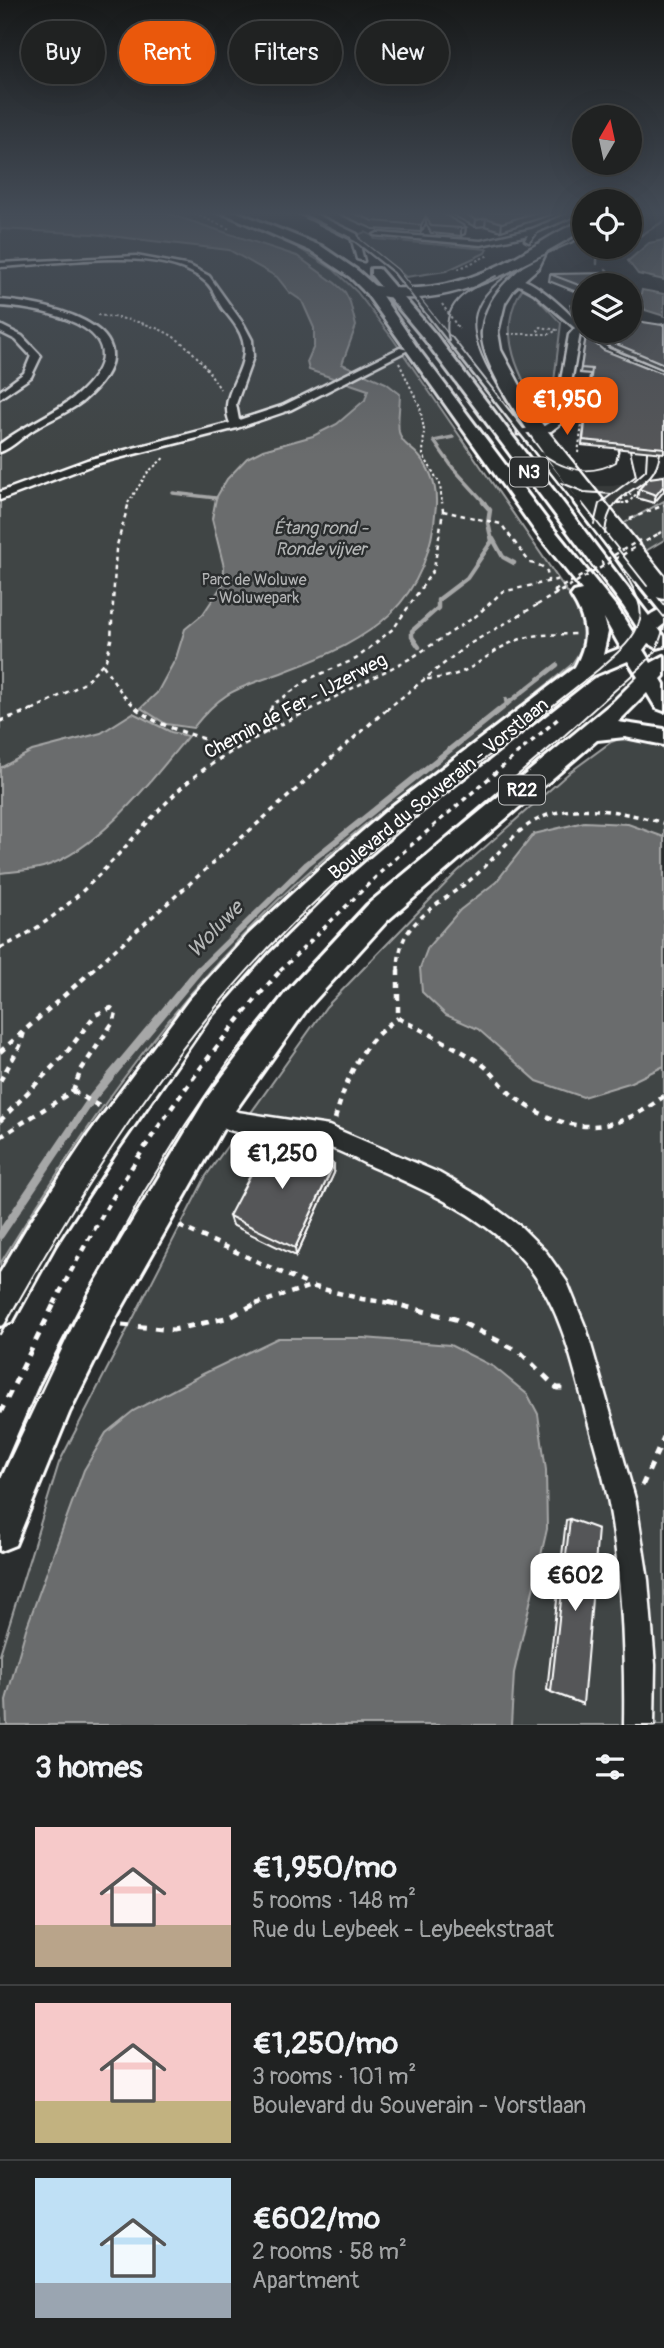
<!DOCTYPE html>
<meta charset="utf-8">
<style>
:root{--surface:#202222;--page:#282a2a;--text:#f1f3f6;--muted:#a2a4a5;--line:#3d3f40;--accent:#ea580c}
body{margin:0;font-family:Pangolin,sans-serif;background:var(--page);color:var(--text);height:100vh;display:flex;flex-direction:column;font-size:26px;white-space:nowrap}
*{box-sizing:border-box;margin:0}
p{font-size:23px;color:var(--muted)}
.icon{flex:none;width:38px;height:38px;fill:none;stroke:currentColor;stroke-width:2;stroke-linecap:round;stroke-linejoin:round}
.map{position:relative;height:1725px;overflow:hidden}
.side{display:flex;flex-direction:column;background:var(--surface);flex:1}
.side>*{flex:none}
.banner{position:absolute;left:21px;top:21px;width:623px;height:63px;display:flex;gap:14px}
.needle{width:46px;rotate:9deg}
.tools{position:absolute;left:572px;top:105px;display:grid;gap:14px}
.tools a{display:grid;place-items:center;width:70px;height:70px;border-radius:50%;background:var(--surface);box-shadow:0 7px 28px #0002,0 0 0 2px var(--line);font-size:35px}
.price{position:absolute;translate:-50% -60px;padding:0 16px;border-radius:14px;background:#fff;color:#222;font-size:23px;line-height:46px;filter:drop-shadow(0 2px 4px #0008)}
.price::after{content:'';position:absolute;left:50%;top:42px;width:21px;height:16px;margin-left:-10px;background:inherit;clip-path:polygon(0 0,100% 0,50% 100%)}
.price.active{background:var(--accent);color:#fff}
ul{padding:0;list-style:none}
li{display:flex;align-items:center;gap:21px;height:175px;padding:0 35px}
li+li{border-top:2px solid var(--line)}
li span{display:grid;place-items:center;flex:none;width:196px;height:140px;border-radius:0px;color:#555}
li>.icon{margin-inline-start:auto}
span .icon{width:84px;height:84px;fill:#fffc;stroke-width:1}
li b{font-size:30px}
h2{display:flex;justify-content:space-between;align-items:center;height:84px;padding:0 35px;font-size:30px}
.chip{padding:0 24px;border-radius:32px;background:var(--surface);box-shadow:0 7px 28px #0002,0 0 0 2px var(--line);font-size:24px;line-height:63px}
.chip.active{background:var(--accent);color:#fff}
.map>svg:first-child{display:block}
</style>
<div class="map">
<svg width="664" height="1725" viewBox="0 0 664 1725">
<rect width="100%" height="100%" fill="#2a2d2e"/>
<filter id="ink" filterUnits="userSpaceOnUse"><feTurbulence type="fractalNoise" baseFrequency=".0143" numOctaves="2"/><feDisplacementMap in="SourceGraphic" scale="14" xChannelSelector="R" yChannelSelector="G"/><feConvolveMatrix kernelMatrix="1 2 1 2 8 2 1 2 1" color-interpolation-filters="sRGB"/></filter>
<g filter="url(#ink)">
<!-- built -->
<path fill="#373a3b" d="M664,473v28l-43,24 -32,-39h24z"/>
<!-- green -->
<g fill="#414445" stroke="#a0a2a2" stroke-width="2">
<path d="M0,212h210l35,11 45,20 44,27 23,22 36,47 188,273c6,23 5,33 -10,53 -100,84 -211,154 -304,246 -106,105 -190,227 -267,353z"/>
<path d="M365,232l10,5 -1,2 113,10 -2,4 -39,18 -40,6 -47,-38 -2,-4z"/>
<path d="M523,288l9,5 29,30 -11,92 -4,3c-26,-37 -53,-88 -23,-130z"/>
<path d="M664,501v39l-20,12 -23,-27z"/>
<path d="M619,739l26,1 19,5v980h-664v-71l59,-191 147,-287 120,-169 131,-135 113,-100 41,-30z"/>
</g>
<!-- water -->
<g fill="#6a6c6d" stroke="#a6a7a7" stroke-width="2">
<path d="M0,212h163l134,44 38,27 10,9 5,10 6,24 -14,38 44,19 14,11c0,12 -3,26 -1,38 2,10 9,14 16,20 15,15 22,33 21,53 -7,101 -65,134 -150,166 -46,18 -61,16 -93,57l-27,-4 -25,-16 16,-15 19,-35 9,-29 18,-15 20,-30 1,-17 -12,-48 4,-21 11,-19 20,-21 16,-8 50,-14 24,-12 28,-24 3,-10 -59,-20 -2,-8 7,-16v-18l-12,-27 -13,-9 -12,-15 -48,-27 -136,-16 -93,-5z"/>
<path d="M664,240v40l-26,-6 -10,-13 21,-18z"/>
<path d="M642,290l22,4v22l-19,-6 -5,-12z"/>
<path d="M133,713l38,19 17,4c-36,44 -89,114 -145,131 -14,4 -29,4 -43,6v-105l32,-17 69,-18z"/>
<path d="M584,822l44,2 36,13v229l-35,17 -46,14 -46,-16 -59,-52 -32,-14 -24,-23 -2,-24 8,-21 32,-37 36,-28 38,-48z"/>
<path d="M278,1338h86l86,7 44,22 34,28 10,19 8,56 1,59 -33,144 -3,52h-504l-1,-25 20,-71 58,-159 22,-37 27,-22 70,-37z"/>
</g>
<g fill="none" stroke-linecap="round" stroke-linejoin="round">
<!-- stream-far4 -->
<g stroke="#a6a7a7" stroke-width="2.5">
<path d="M630,242l34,-21"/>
<path d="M597,264v-6l24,-11"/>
<path d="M606,269l5,7 -1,9"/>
</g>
<!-- stream-far3 -->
<g stroke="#a6a7a7" stroke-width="3.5">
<path d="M453,437l-19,4 19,27 32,35"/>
<path d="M173,493l43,5"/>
</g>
<!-- stream-far2 -->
<g stroke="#a6a7a7" stroke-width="4.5">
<path d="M493,539l10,18 11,6"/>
<path d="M419,647l-7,-10v-6l26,-23v-8l29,-22 25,-37 -4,-18 2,-13 -7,-8"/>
<path d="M507,704l50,-39"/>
<path d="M500,710l7,-6 -1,-4"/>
</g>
<!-- stream-far1 -->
<path stroke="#a6a7a7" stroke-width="6" d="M198,971l109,-107 195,-156"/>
<!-- stream -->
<path stroke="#a6a7a7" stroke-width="8" d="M0,1235l93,-138 106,-127"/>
<!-- lane-far2 casing -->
<g stroke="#fff" stroke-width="7">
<path id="lane-far2" d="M355,239l40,32 55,70"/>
</g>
<!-- lane-far1 casing -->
<g stroke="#fff" stroke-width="9">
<path id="lane-far1" d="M449,339l129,164"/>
</g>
<!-- lane casing -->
<g stroke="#fff" stroke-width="11">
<path id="lane" d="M577,502l87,110"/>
</g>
<!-- street casing -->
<g stroke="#fff" stroke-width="5">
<g id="street">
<path d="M301,212h10l46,22 7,27 -7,-2 -6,-22z"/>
<path d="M572,212h11l-46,20 -8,10 -4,-2 3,-5 -47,10 -107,-10 4,-2 103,8 51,-12z"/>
<path d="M136,256l54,10 19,10 35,49 8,15 1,17 -17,47 3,16 43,-14 118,-58 8,2 -118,60 -53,18 -142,36 -95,36v-8l87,-32 143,-37c-13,-30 20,-51 13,-82 -3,-12 -12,-22 -20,-32 -6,-8 -9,-20 -17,-27 -44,-39 -152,-17 -206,-15v-4z"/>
<path d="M512,277c22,0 56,36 72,51v3h4l21,18 55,22v6l-61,-24 -23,-20 -16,88 -13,10 -33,3v-4l26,-4 10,-6 15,-85 6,-7 -41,-35 -22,-12z"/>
<path d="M0,300c57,4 164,32 83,101 -14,11 -32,18 -47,27 -13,7 -23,20 -36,24v-8c24,-19 55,-30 77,-49 71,-63 -26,-86 -77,-89z"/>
<path d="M0,325l22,11 19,20 -10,21 -31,21v-7l24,-18 7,-17 -15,-16 -16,-8z"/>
<path d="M216,1101l22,11 91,14 110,47 40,23 42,31 25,25 21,30 20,49 49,171 12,78 7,85 -1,60h-30c1,-74 -2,-148 -15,-221 -6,-33 -17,-66 -25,-98 -12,-47 -24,-97 -54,-137 -38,-50 -102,-78 -158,-102 -14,-7 -29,-15 -44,-20 -30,-9 -109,-5 -123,-36l3,-7z"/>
</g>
</g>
<!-- secondary casing -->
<g stroke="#fff" stroke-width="6">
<path id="secondary" d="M664,608v16l-10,8h-14l-3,-4c6,-9 17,-17 27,-20z"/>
</g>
<!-- primary casing -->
<g stroke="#fff" stroke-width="6">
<path id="primary" d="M221,212h16l84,34 37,25 18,16 40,59 136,181 66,82 15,24 4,-6 -13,-20 -199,-267 -54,-65v-6h8l56,65 229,302v10l-7,2 -9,-5 -5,7 8,13 13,-7v20l-3,3 3,5v27l-8,-3 -9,-15 -29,29 46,7v16l-39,-8 -28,3 -210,181 -80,88 -80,113 -111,196 -47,95 -54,132 -15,6v-70l41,-95 49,-94 115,-192 82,-109 80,-86 247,-204 24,-24 -10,-16 -36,15 -183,145 -71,61 -70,69 -59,67 -96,138 -58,89 -42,76 -13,5v-53l31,-52 58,-87 100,-134 59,-65 72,-67 71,-61 184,-140c15,-27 12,-46 -4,-71l3,-4 8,-2 -44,-55 -172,-242 -16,-16 -37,-25zM604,618l17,30 -18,7 5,-23z"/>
</g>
<!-- highway casing -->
<g stroke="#fff" stroke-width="5">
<path id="highway" d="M584,221v9l-37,21 -8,16 -25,22 -9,14 -7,29 3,18 37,69 126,157v23l-8,-2c-37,-47 -180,-214 -174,-266 4,-32 23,-49 46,-69 -51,27 -105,46 -162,31l-3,-3 8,-5c60,11 108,-6 160,-37 16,-9 35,-22 53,-27z"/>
</g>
<!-- path-far4 -->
<g stroke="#fff" stroke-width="2" stroke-dasharray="2.5 2.5" stroke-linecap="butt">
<path d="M190,212l40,17"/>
<path d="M284,212l8,3"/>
<path d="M630,214l3,-2"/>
<path d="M458,269l31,-14"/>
<path d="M442,304l17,25"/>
<path d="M97,315c61,7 91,20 123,74"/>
<path d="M508,334h42l7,-4 -16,-3 -3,3 3,3"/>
<path d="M399,363l21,44 4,23 -1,25 17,29 2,19"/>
<path d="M533,386h16"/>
<path d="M578,453l8,-57"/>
<path d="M128,503l20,-31 17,-15"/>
<path d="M617,503l12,-9 6,2"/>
<path d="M617,503h11l12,-13"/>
</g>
<!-- path-far3 -->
<g stroke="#fff" stroke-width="2.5" stroke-dasharray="4.5 4.5" stroke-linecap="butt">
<path d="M617,503l12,-1"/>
<path d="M443,511l58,13 29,39c13,3 18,4 18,18"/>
<path d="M630,519l34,-14"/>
<path d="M658,534l6,-4"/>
<path d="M554,591l4,3 6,-4"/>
<path d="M103,665l20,30 15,15"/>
<path d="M427,679c50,-2 54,-27 94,-40 17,-6 37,-4 55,-5"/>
<path d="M32,710l51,-26 23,-24 5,-20 5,-91 13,-47"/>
<path d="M271,710l1,-5 39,-27 45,-19 38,-31 40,-59 9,-58 -1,-9"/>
<path d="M310,710l103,-53 63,-41 26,-24 58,-13"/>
<path d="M386,710l80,-64 71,-41"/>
</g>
<!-- path-far2 -->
<g stroke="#fff" stroke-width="3.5" stroke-dasharray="5 5" stroke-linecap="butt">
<path d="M136,708c28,24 65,25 96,44"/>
<path d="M0,721l37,-13"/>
<path d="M266,733l5,-25"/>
<path d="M0,948c79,-36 120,-101 180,-159 32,-31 93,-61 133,-81"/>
<path d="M91,971l297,-263"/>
<path d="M280,971l107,-105 173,-149"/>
<path d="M398,971c0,-12 2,-25 8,-36 16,-25 47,-40 69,-59 25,-22 40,-49 73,-61 38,-12 79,-2 116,8"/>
</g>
<!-- path-far1 -->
<g stroke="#fff" stroke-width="4.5" stroke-dasharray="6 6" stroke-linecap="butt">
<path d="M398,970v48c27,14 55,27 81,44 14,9 24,27 38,37 52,37 98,36 147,-3"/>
<path d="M0,1052l93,-82"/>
<path d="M0,1081l20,-35 5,-18"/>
<path d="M73,1091l26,15"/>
<path d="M335,1119c12,-42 25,-76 63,-101"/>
<path d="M0,1121l67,-69 28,-37 16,-7 5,4 -2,9 -33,49 -8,21"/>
<path d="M0,1137l73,-46"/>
<path d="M179,1226l130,59"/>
<path d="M54,1304c61,-121 137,-233 227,-334"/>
<path d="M256,1304l55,-18 51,13 36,5"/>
</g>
<!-- path -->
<g stroke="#fff" stroke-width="5" stroke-dasharray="8 8" stroke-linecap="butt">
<path d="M387,1302l68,17 65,33 37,36h12"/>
<path d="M122,1325l51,5 57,-13 29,-15"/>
<path d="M0,1413l55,-111"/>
<path d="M642,1486l22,-49"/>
</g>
<!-- lane-far2 -->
<use href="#lane-far2" stroke="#2a2d2e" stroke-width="4.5"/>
<!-- lane-far1 -->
<use href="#lane-far1" stroke="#2a2d2e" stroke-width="5"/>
<!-- lane -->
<use href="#lane" stroke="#2a2d2e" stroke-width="7"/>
<!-- street -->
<use href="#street" fill="#2a2d2e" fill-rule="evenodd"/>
<!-- secondary -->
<use href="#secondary" fill="#2a2d2e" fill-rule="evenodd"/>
<!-- primary -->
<use href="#primary" fill="#2a2d2e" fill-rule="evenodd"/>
<!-- highway -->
<use href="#highway" fill="#2a2d2e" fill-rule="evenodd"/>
<!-- tram-far1 -->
<g stroke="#fff" stroke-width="2">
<path d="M294,212l61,30 39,31 184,235"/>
<path d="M449,341c-9,-38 17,-50 47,-65"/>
<path d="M515,416c-13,-26 -35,-54 -40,-83 -9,-53 72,-78 109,-96"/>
<path d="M545,456c22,15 47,20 71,6l3,-13"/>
<path d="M634,481l12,-11 1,-18"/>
<path d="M562,483l22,9 28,2"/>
<path d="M582,503l65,83"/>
<path d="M594,524l5,-20 37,-28 -6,-26"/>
<path d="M605,534c3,-53 49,-36 55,-81"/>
<path d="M636,582l28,35"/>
<path d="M17,1304c77,-136 164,-271 276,-381 95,-94 203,-171 306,-254 16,-14 35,-28 41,-49 8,-32 -53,-91 -68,-120"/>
<path d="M82,1304l62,-112 42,-68 45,-66 50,-62 90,-96 194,-165 76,-68 15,-16 8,-23"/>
</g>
<!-- tram -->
<g stroke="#fff" stroke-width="2.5">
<path d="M0,1334l18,-32"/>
<path d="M0,1478l83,-176"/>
</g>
<!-- path-bridge -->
<g stroke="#fff" stroke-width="2.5" stroke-dasharray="4.5 4.5" stroke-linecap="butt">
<path d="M603,566l-1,-4 38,-22"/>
<path d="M554,591l42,-23"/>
<path d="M537,605l121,-71"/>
</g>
</g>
<!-- wall -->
<g fill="#494b4c" stroke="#fff" stroke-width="2">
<path d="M334,212h106l26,15 -1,7 -4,2 -30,-3 -5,-9 -5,8 -48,-3z"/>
<path d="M447,212h106v2l-52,17 -16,-5 -10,1z"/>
<path d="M550,274l34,11v10l-35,-14z"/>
<path d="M584,304v22l-13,-16v-5z"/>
<path d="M664,324v46l-54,-23 -20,-16h40z"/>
<path d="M586,336l17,14 61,24v79l-82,-8 8,-71 -10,-1z"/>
<path d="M664,476l-10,27 -17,-5 2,-9z"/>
<path d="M334,1173l-38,83 -64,-31 -3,-9z"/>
<path d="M570,1519l13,185 -36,-14 19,-170z"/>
</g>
<!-- shaded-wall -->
<g fill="#3c3d3e" stroke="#fff" stroke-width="2">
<path d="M536,212h17v2l-52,17 1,-8z"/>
<path d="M426,216v8l-5,8v-7z"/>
<path d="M486,218l-1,8 -10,1 1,-7z"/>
<path d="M466,227l-1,7 -4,2v-8z"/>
<path d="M664,485v6l-10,12 2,-8z"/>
<path d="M334,1164v9l-38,83 -1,-8z"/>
</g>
<!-- building -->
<g fill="#555758" stroke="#fff" stroke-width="2">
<path d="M351,212h89l26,15 -5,1 -30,-2 -5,-10 -5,9 -48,-4z"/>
<path d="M462,212h74l-34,11 -16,-5 -10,2z"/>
<path d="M611,273l-2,12h-25v2l-34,-13z"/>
<path d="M584,304v16l-13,-15z"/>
<path d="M630,320l32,5 2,-1v40l-52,-22 -15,-11h33z"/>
<path d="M586,336l17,14 61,24v74l-81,-8 9,-71 -11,-1z"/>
<path d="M664,476v9l-8,10 -17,-6 10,-11z"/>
<path d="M271,1136l63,28 -39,84 -66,-32z"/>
<path d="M570,1519l28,10 -15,175 -32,-12z"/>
</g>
</g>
<!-- sky -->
<linearGradient id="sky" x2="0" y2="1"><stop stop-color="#171919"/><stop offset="0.47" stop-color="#444c57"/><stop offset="1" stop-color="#444c57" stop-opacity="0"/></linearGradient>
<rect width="664" height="454" fill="url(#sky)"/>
<g text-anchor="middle" stroke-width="5" stroke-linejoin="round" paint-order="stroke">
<!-- far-park labels -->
<g font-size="16" fill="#b3b4b5" stroke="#2a2d2e">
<text x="254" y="585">Parc de Woluwe<tspan x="254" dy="18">- Woluwepark</tspan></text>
</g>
<!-- shield labels -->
<g fill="#2a2d2e" stroke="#bfc0c0" stroke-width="2">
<rect x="510" y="457.5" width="38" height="29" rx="5"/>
<rect x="499" y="775.5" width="46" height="29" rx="5"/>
</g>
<g font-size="18" font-weight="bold" fill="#fff">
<text x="529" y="478">N3</text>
<text x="522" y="796">R22</text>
</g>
<!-- far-water labels -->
<g font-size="18" font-style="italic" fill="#b4b6b6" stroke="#2a2d2e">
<text x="321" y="534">Étang rond -<tspan x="321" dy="21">Ronde vijver</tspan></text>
</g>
<!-- street labels -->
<g font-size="19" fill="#fff" stroke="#2a2d2e">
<text transform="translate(295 705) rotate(-28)" y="7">Chemin de Fer - IJzerweg</text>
<text transform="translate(438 788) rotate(-39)" y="7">Boulevard du Souverain - Vorstlaan</text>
</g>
<!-- water labels -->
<g font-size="21" font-style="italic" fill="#b4b6b6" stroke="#2a2d2e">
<text transform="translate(215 929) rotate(-46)" y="7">Woluwe</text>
</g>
</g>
</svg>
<div class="tools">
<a><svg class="needle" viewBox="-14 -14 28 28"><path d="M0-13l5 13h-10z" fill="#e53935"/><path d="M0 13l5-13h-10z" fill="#a2a4a5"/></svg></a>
<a><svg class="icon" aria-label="locate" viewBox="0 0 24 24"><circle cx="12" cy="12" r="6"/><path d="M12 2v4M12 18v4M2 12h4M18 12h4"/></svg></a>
<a><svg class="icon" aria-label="layers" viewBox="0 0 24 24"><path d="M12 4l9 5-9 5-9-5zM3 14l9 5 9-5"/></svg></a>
</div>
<b class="price active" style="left:567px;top:437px">€1,950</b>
<b class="price" style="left:282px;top:1191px">€1,250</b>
<b class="price" style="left:575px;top:1613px">€602</b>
<div class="banner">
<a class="chip">Buy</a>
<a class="chip active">Rent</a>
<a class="chip">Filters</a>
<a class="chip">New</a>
</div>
</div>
<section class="side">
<h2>3 homes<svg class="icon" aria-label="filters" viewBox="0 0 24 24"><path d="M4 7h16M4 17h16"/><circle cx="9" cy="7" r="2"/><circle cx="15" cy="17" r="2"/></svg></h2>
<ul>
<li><span style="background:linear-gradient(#f6c9c9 70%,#b9a48a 0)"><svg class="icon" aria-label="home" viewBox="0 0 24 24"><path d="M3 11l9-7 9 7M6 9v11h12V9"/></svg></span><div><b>€1,950/mo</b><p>5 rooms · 148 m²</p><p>Rue du Leybeek - Leybeekstraat</p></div></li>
<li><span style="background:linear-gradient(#f6c9c9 70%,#c2b280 0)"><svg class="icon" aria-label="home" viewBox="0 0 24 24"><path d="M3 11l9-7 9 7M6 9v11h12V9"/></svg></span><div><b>€1,250/mo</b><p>3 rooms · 101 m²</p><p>Boulevard du Souverain - Vorstlaan</p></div></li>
<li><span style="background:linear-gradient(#bfe0f5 75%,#9aa5b1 0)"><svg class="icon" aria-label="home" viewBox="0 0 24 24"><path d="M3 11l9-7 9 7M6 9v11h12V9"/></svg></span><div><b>€602/mo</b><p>2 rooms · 58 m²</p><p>Apartment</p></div></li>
</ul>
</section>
